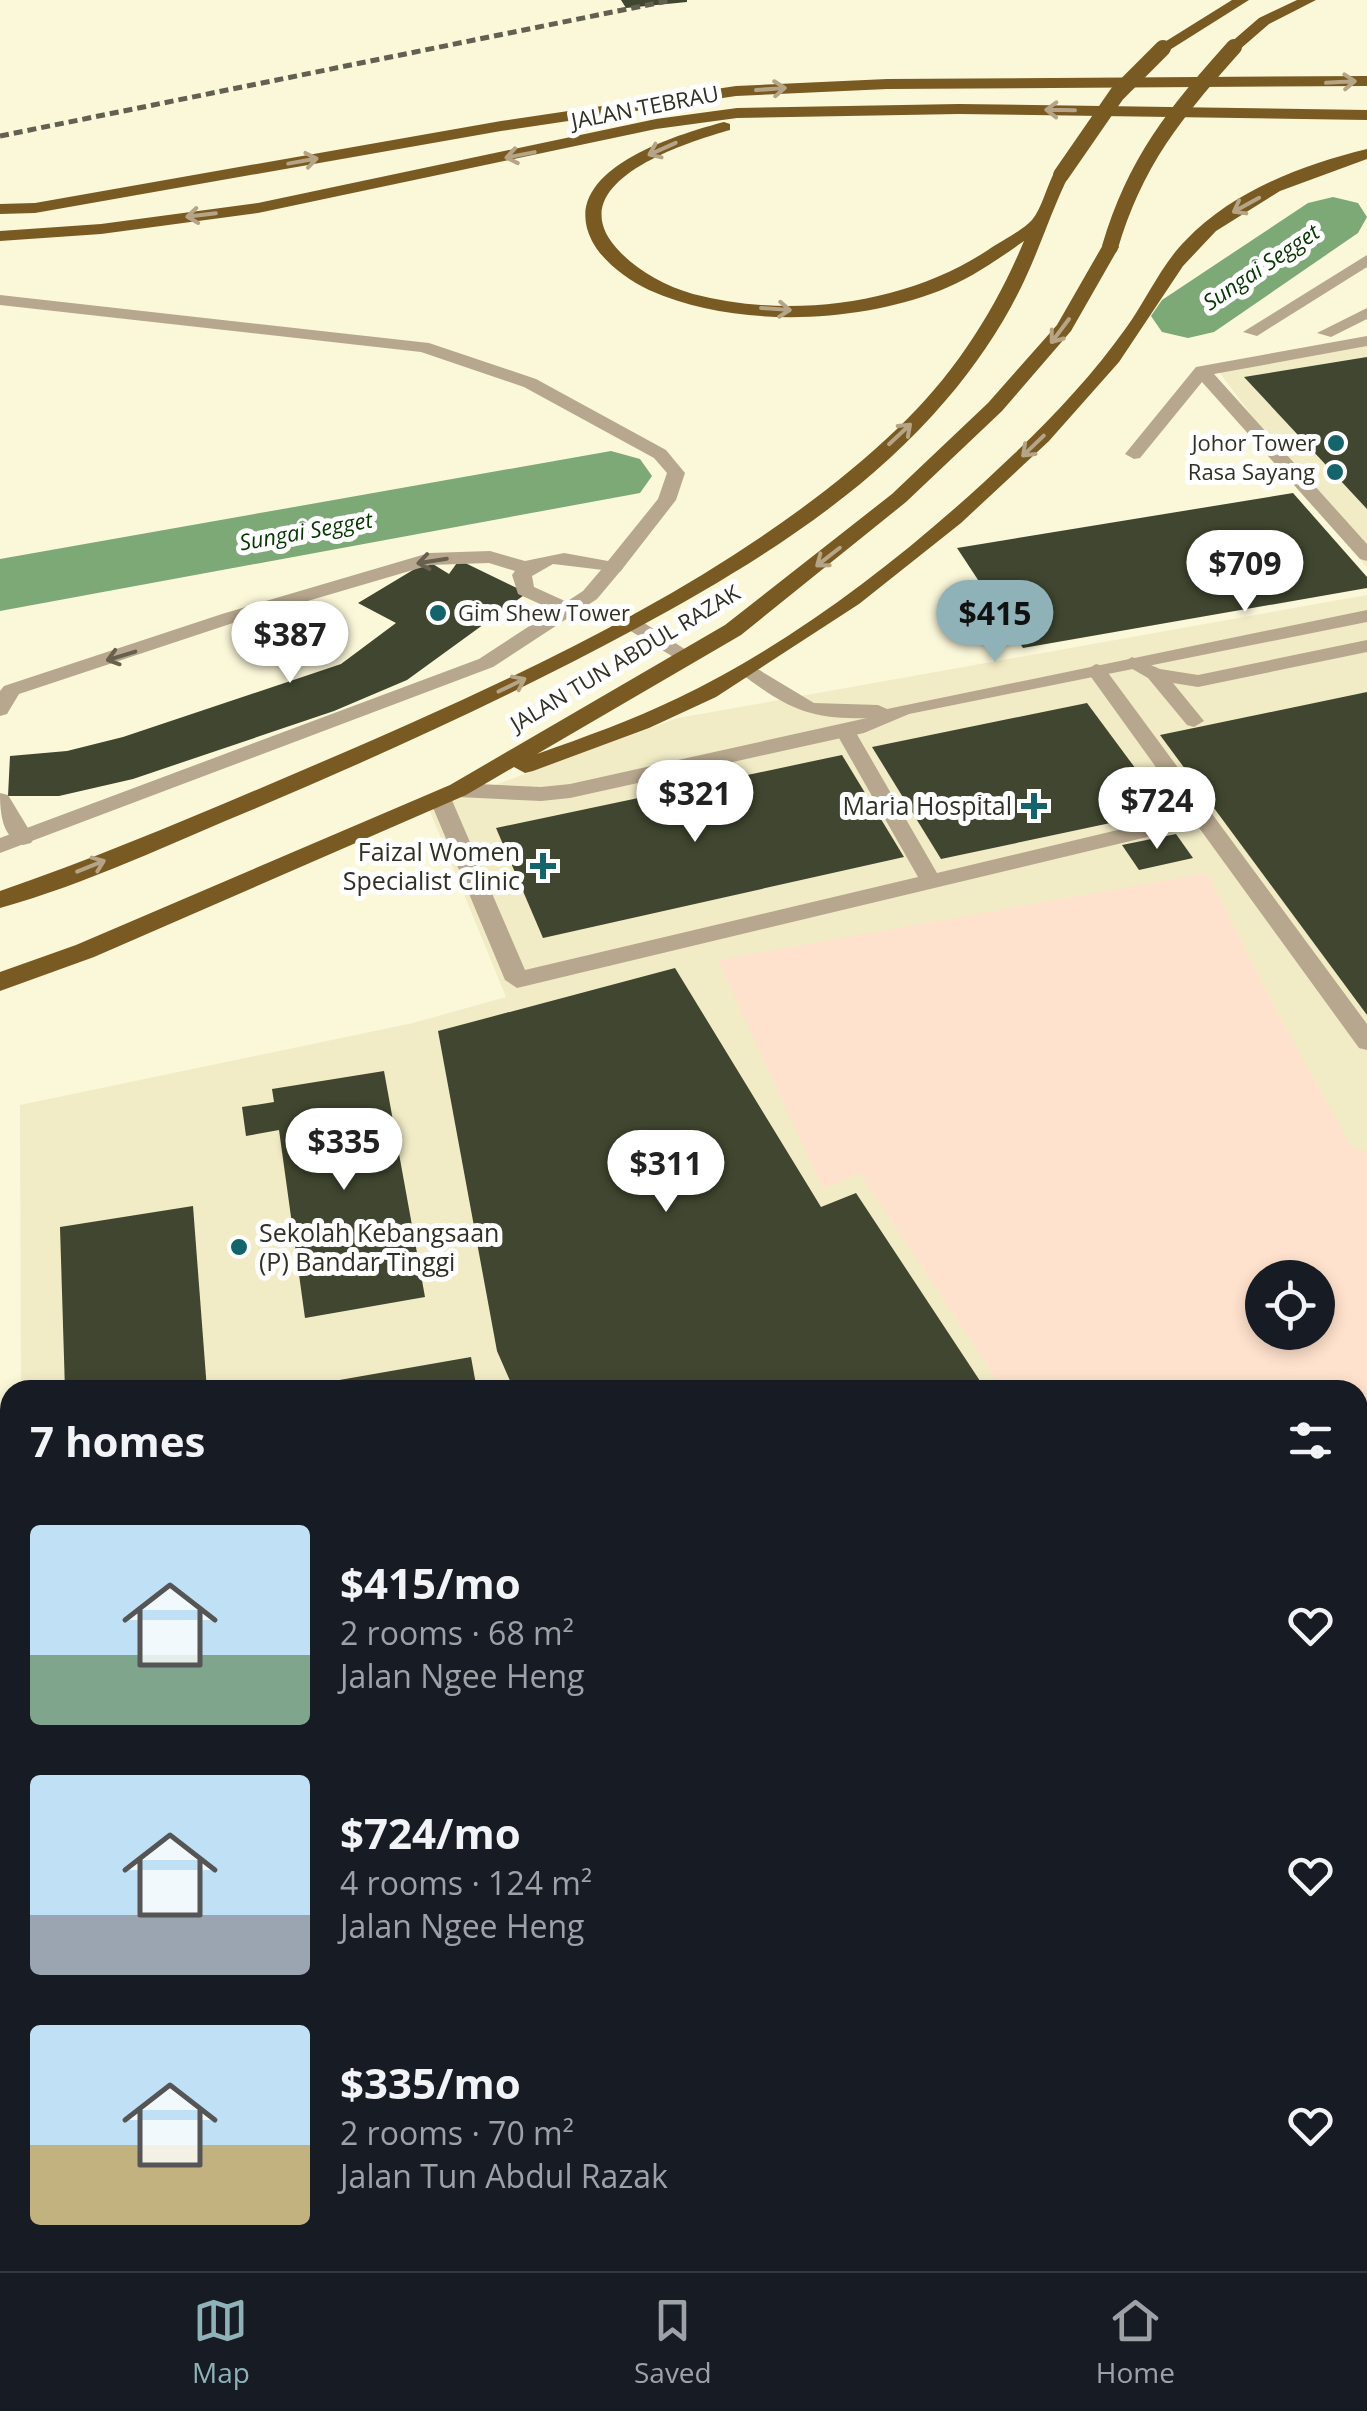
<!DOCTYPE html>
<meta charset="utf-8">
<style>
:root{--surface:#171b24;--page:#242831;--text:#f1f3f6;--muted:#9ea1a6;--line:#363941;--accent:#8eb2b7}
body{margin:0;font-family:"Open Sans",sans-serif;background:var(--page);color:var(--text);height:100vh;display:flex;flex-direction:column;font-size:38px;white-space:nowrap}
*{box-sizing:border-box;margin:0}
p{font-size:32px;color:var(--muted)}
.icon{flex:none;width:55px;height:55px;fill:none;stroke:currentColor;stroke-width:2;stroke-linecap:round;stroke-linejoin:round}
.map{position:relative;flex:1;overflow:hidden}
.details{position:absolute;left:0px;top:1380px;width:1368px;height:892px;display:flex;flex-direction:column;background:var(--surface);border-radius:30px 30px 0 0;box-shadow:0 5px 15px #0003}
.details>*{flex:none}
.buttons{position:absolute;left:1245px;top:1260px;display:grid;gap:20px}
.buttons a{display:grid;place-items:center;width:90px;height:90px;border-radius:50%;background:var(--surface);box-shadow:0 5px 15px #0003;font-size:50px}
.price{position:absolute;translate:-50% -85px;padding:0 22px;border-radius:35px;background:#fff;color:#222;font-size:32px;line-height:65px;filter:drop-shadow(0 2px 5px #0008)}
.price::after{content:'';position:absolute;left:50%;top:60px;width:30px;height:22px;margin-left:-15px;background:inherit;clip-path:polygon(0 0,100% 0,50% 100%)}
.price.current{background:var(--accent);color:#111}
ul{padding:0;list-style:none}
li{display:flex;align-items:center;gap:30px;height:250px;padding:0 30px}
li span{display:grid;place-items:center;flex:none;width:280px;height:200px;border-radius:10px;color:#555}
li>.icon{margin-inline-start:auto}
span .icon{width:120px;height:120px;fill:#fffc;stroke-width:1}
li b{font-size:42px}
h2{display:flex;justify-content:space-between;align-items:center;height:120px;padding:0 30px;font-size:42px}
.menu{display:flex;justify-content:space-around;align-items:center;height:140px;border-top:2px solid var(--line);background:var(--surface);font-size:28px;color:var(--muted)}
.menu a{display:grid;justify-items:center;gap:5px}
.menu .current{color:var(--accent)}
.map>svg:first-child{display:block}
</style>
<div class="map">
<svg width="1367" height="2271" viewBox="0 0 1367 2271">
<rect width="100%" height="100%" fill="#fbf7d9"/>
<!-- built -->
<g fill="#f1ebc6" fill-rule="evenodd">
<path d="M1367,344v224l-151,-200z"/>
<path d="M1367,595v1404l-9,7v-616h-1337l-1,-285 393,-82 93,-26 -77,-188 249,-91zM1262,1278h56v54h-56z"/>
<path d="M10,1723v539l962,1 -13,8h-959v-545z"/>
</g>
<!-- green -->
<path fill="#ffe2cd" fill-rule="evenodd" d="M1207,873l69,137 75,136 16,6v423l-9,4v-189h-354l-144,-217 -37,15 -105,-228zM1262,1278h56v54h-56z"/>
<g fill="none" stroke-linecap="round" stroke-linejoin="round">
<!-- river -->
<g fill="#7ca976" fill-rule="evenodd">
<path d="M1333,197l25,6 9,14 -9,16 -144,99 -26,6 -26,-6 -11,-16 11,-16 146,-97z"/>
<path d="M611,451l29,8 12,17 -12,17 -640,118v-52z"/>
</g>
</g>
<!-- building -->
<g fill="#40462f">
<path d="M621,0h66v2l-61,6z"/>
<path d="M1367,357v152l-123,-132z"/>
<path d="M1293,493l74,84v11l-344,60 -66,-100z"/>
<path d="M459,560l68,33 -120,87 -73,31 -201,68 -74,17h-51l2,-40 57,-5 56,-14 218,-73 55,-41 -38,-20 70,-42 21,13z"/>
<path d="M1367,692v323l-207,-280z"/>
<path d="M1087,703l80,108 -226,48 -69,-112z"/>
<path d="M842,755l62,102 -361,81 -47,-110z"/>
<path d="M1176,834l17,24 -54,12 -17,-25z"/>
<path d="M675,968l146,239 35,-14 130,197h-472l-17,-39 -59,-320z"/>
<path d="M384,1071l41,226 -120,21 -26,-188 -33,6 -4,-29 32,-5 -2,-13z"/>
<path d="M193,1206l14,184h-142l-5,-163z"/>
<path d="M471,1357l6,33h-149v-8z"/>
<path d="M1367,1611v264l-9,5v-266z"/>
<path d="M1358,1887l9,16v124l-9,6z"/>
<path d="M159,2262h169l1,9h-170z"/>
<path d="M373,2262h223l2,9h-224z"/>
<path d="M782,2262h171l-15,9h-152z"/>
</g>
<g fill="none" stroke-linecap="round" stroke-linejoin="round">
<!-- service -->
<g fill="#b7a78e" fill-rule="evenodd">
<path d="M1367,255v12l-110,69 -14,-4z"/>
<path d="M0,295l429,48 107,36 130,71 19,23 -9,27 -56,72 -67,-8 -21,12 2,11 42,19v8h-14l-44,-20 -6,-19 3,-4 -26,-8 -59,2 -194,57 -217,72 -12,20 -7,2v-25l4,-5 218,-72 207,-61 61,-2 35,10 39,-8 44,8 50,-62 9,-26 -13,-15 -130,-71 -103,-35 -421,-47z"/>
<path d="M1367,308v11l-36,18 -14,-4z"/>
<path d="M1367,336v10l-153,28 153,170v17l-7,-2 -158,-177 -62,76 -6,1 -9,-5 71,-87z"/>
<path d="M631,617l7,2 59,38 -10,6 -7,-2 -56,-34 -3,-4z"/>
<path d="M1367,640v12l-169,35 -25,-4 31,38 -10,6 -7,-2 -39,-47 -26,-15 10,-6 28,12 38,6z"/>
<path d="M1096,664l7,2 264,358v26l-8,-2 -162,-223 -680,163 -12,-8 -76,-182 11,-7 11,7 74,172 393,-93 -83,-146 10,-6 10,6 82,142 252,-60 -103,-143z"/>
<path d="M0,793l8,2 26,43 -3,5 -8,2c-21,-7 -23,-32 -23,-52z"/>
</g>
<!-- minor -->
<path fill="#b7a78e" fill-rule="evenodd" d="M613,562l10,6 -26,31 -104,68 -493,186v-15l479,-179 104,-68 23,-27z"/>
<!-- tertiary -->
<g fill="#b7a78e" fill-rule="evenodd">
<path d="M1367,610v12l-458,92 -45,19 -294,65 -29,3 -83,-4 -11,-7 11,-7 83,4 29,-3 297,-66c-59,2 -82,-11 -128,-46l-3,-4 10,-6 68,41 64,2 9,4z"/>
<path d="M1367,2114v38l-9,4v-38z"/>
<path d="M1151,2262h45l-3,9h-45z"/>
</g>
<!-- trunk -->
<g fill="#795a22" fill-rule="evenodd">
<path d="M1232,0h17l-81,51 -13,-3z"/>
<path d="M1297,0h19l-47,24 -30,26h-10v-6l30,-26z"/>
<path d="M1367,76v10l-480,3 -151,7 -235,35 -466,82 -35,1v-10l35,-1 466,-82 235,-35 151,-7z"/>
<path d="M959,104l408,6v10l-408,-6 -222,4 -81,11 -398,84 -157,21 -101,7v-10l101,-7 157,-21 398,-84 81,-11z"/>
<path d="M724,122l6,2v6c-49,14 -177,55 -109,123 20,20 45,33 72,41 96,25 212,11 295,-44 13,-9 34,-19 44,-30 10,-12 15,-35 23,-49h12l2,4c-17,34 -28,70 -44,104 -20,43 -48,85 -79,121 -83,98 -197,167 -309,228 -124,67 -253,126 -383,181 -83,34 -167,75 -254,99v-17c107,-37 212,-82 317,-127 196,-84 425,-187 581,-336 55,-52 97,-117 126,-187 -27,19 -54,38 -85,50 -87,33 -204,37 -290,-1 -21,-10 -46,-28 -57,-49 -36,-70 83,-106 132,-119z"/>
<path d="M1367,149v10l-87,32 -64,40 -33,35 -64,96 -70,79 -88,82 -102,81 -143,93 -67,31 -116,43 -8,2 -11,-6 -48,28 -372,162 -94,34v-19l76,-27 374,-160 275,-160 167,-131 96,-91 69,-78 47,-82h12l3,4 -48,84 -69,80 -96,91 -165,133 -204,119c48,-17 95,-34 141,-56 123,-59 239,-151 337,-245 40,-38 79,-80 111,-125 21,-29 35,-63 60,-88 47,-49 116,-75 181,-91z"/>
</g>
<!-- rail -->
<path stroke="#626050" stroke-width="5" stroke-dasharray="9 5" stroke-linecap="butt" d="M0,136l672,-136"/>
<!-- trunk-bridge -->
<g stroke="#795a22" stroke-width="16">
<path d="M1061,175l56,-81 46,-46"/>
<path d="M1110,247c25,-86 66,-135 124,-200"/>
</g>
</g>
<!-- one-way arrows -->
<defs><path id="oneway-shaft" d="M-6 0H5M1.5-3L5.5 0L1.5 3" fill="none" stroke-width="1.6" stroke-linecap="round" stroke-linejoin="round" transform="scale(2.5)"/></defs>
<g stroke="#b5a485">
<use href="#oneway-shaft" transform="translate(1341 82) rotate(-3)"/>
<use href="#oneway-shaft" transform="translate(771 89) rotate(-4)"/>
<use href="#oneway-shaft" transform="translate(1060 110) rotate(-179)"/>
<use href="#oneway-shaft" transform="translate(662 149) rotate(156)"/>
<use href="#oneway-shaft" transform="translate(520 155) rotate(169)"/>
<use href="#oneway-shaft" transform="translate(303 161) rotate(-10)"/>
<use href="#oneway-shaft" transform="translate(1246 205) rotate(151)"/>
<use href="#oneway-shaft" transform="translate(201 215) rotate(173)"/>
<use href="#oneway-shaft" transform="translate(776 309) rotate(4)"/>
<use href="#oneway-shaft" transform="translate(1060 331) rotate(127)"/>
<use href="#oneway-shaft" transform="translate(900 434) rotate(-43)"/>
<use href="#oneway-shaft" transform="translate(1033 446) rotate(136)"/>
<use href="#oneway-shaft" transform="translate(828 557) rotate(142)"/>
<use href="#oneway-shaft" transform="translate(512 685) rotate(-26)"/>
<use href="#oneway-shaft" transform="translate(91 866) rotate(-22)"/>
</g>
<g stroke="#67604e">
<use href="#oneway-shaft" transform="translate(432 561) rotate(171)"/>
<use href="#oneway-shaft" transform="translate(121 656) rotate(163)"/>
</g>
<!-- markers -->
<g fill="#15636b" stroke="#fff" stroke-width="4">
<circle cx="1336" cy="443" r="10"/>
<circle cx="1335" cy="472" r="10"/>
<circle cx="438" cy="613" r="10"/>
<path d="M1029 791h10v10h10v10h-10v10h-10v-10h-10v-10h10z"/>
<path d="M538 851h10v10h10v10h-10v10h-10v-10h-10v-10h10z"/>
<circle cx="239" cy="1247" r="10"/>
</g>
<g text-anchor="middle" stroke-width="10" stroke-linejoin="round" paint-order="stroke">
<!-- far-street labels -->
<g font-size="22" fill="#313024" stroke="#fff">
<text transform="translate(645 107) rotate(-11)" y="8">JALAN TEBRAU</text>
<text transform="translate(625 658) rotate(-31)" y="8">JALAN TUN ABDUL RAZAK</text>
</g>
<!-- far-water labels -->
<g font-size="22" font-style="italic" fill="#063602" stroke="#fff">
<text transform="translate(1261 267) rotate(-34)" y="8">Sungai Segget</text>
<text transform="translate(306 531) rotate(-10)" y="8">Sungai Segget</text>
</g>
<!-- far-poi labels -->
<g font-size="22" fill="#313024" stroke="#fff" text-anchor="end">
<text x="1316" y="451">Johor Tower</text>
<text x="1315" y="480">Rasa Sayang</text>
<text x="458" y="621" text-anchor="start">Gim Shew Tower</text>
</g>
<!-- poi labels -->
<g font-size="25" fill="#313024" stroke="#fff" text-anchor="end">
<text x="1012" y="815">Maria Hospital</text>
<text x="520" y="861">Faizal Women<tspan x="520" dy="29">Specialist Clinic</tspan></text>
<text x="259" y="1242" text-anchor="start">Sekolah Kebangsaan<tspan x="259" dy="29">(P) Bandar Tinggi</tspan></text>
</g>
</g>
</svg>
<div class="buttons">
<a><svg class="icon" aria-label="locate" viewBox="0 0 24 24"><circle cx="12" cy="12" r="6"/><path d="M12 2v4M12 18v4M2 12h4M18 12h4"/></svg></a>
</div>
<b class="price" style="left:1245px;top:615px">$709</b>
<b class="price current" style="left:995px;top:665px">$415</b>
<b class="price" style="left:290px;top:686px">$387</b>
<b class="price" style="left:695px;top:845px">$321</b>
<b class="price" style="left:1157px;top:852px">$724</b>
<b class="price" style="left:344px;top:1193px">$335</b>
<b class="price" style="left:666px;top:1215px">$311</b>
<section class="details">
<h2>7 homes<svg class="icon" aria-label="filters" viewBox="0 0 24 24"><path d="M4 7h16M4 17h16"/><circle cx="9" cy="7" r="2"/><circle cx="15" cy="17" r="2"/></svg></h2>
<ul>
<li><span style="background:linear-gradient(#bfe0f5 65%,#7fa58c 0)"><svg class="icon" aria-label="home" viewBox="0 0 24 24"><path d="M3 11l9-7 9 7M6 9v11h12V9"/></svg></span><div><b>$415/mo</b><p>2 rooms · 68 m²</p><p>Jalan Ngee Heng</p></div><svg class="icon" aria-label="heart" viewBox="0 0 24 24"><path d="M12 20l-8-8c-3-5 5-10 8-4 3-6 11-1 8 4z"/></svg></li>
<li><span style="background:linear-gradient(#bfe0f5 70%,#9aa5b1 0)"><svg class="icon" aria-label="home" viewBox="0 0 24 24"><path d="M3 11l9-7 9 7M6 9v11h12V9"/></svg></span><div><b>$724/mo</b><p>4 rooms · 124 m²</p><p>Jalan Ngee Heng</p></div><svg class="icon" aria-label="heart" viewBox="0 0 24 24"><path d="M12 20l-8-8c-3-5 5-10 8-4 3-6 11-1 8 4z"/></svg></li>
<li><span style="background:linear-gradient(#bfe0f5 60%,#c2b280 0)"><svg class="icon" aria-label="home" viewBox="0 0 24 24"><path d="M3 11l9-7 9 7M6 9v11h12V9"/></svg></span><div><b>$335/mo</b><p>2 rooms · 70 m²</p><p>Jalan Tun Abdul Razak</p></div><svg class="icon" aria-label="heart" viewBox="0 0 24 24"><path d="M12 20l-8-8c-3-5 5-10 8-4 3-6 11-1 8 4z"/></svg></li>
</ul>
</section>
</div>
<nav class="menu">
<a class="current"><svg class="icon" aria-label="map" viewBox="0 0 24 24"><path d="M3 6l6-2 6 2 6-2v14l-6 2-6-2-6 2zM9 4v14M15 6v14"/></svg>Map</a>
<a><svg class="icon" aria-label="saved" viewBox="0 0 24 24"><path d="M7 4h10v16l-5-4-5 4z"/></svg>Saved</a>
<a><svg class="icon" aria-label="home" viewBox="0 0 24 24"><path d="M3 11l9-7 9 7M6 9v11h12V9"/></svg>Home</a>
</nav>
